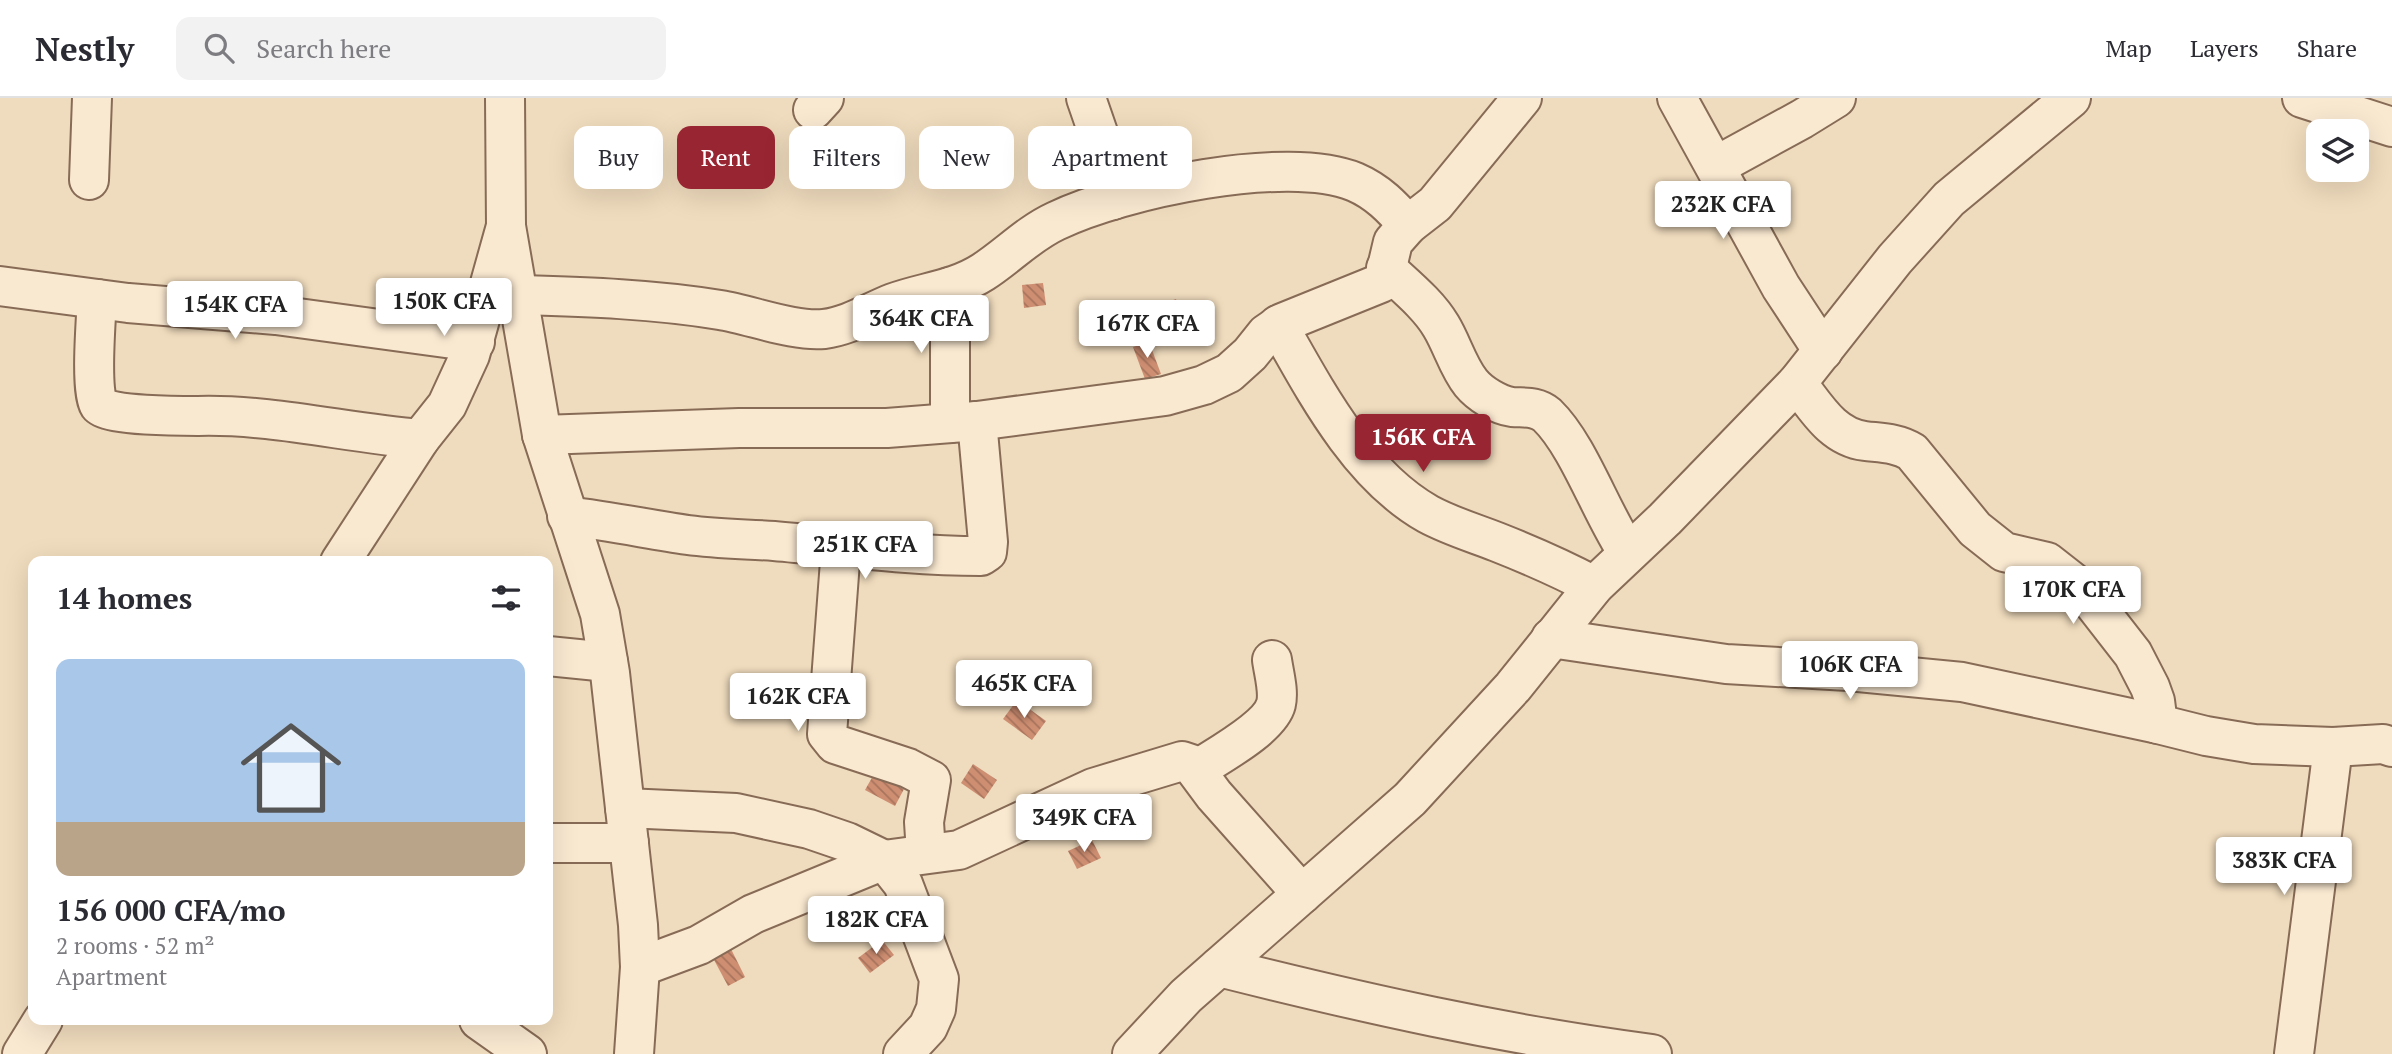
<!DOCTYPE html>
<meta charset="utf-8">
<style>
:root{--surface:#fff;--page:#f2f2f3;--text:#2b2b33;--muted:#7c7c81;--line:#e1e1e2;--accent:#982532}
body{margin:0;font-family:"PT Serif",serif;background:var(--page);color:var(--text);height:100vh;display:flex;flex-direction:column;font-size:26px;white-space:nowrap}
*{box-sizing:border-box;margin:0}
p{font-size:23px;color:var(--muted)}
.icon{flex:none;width:38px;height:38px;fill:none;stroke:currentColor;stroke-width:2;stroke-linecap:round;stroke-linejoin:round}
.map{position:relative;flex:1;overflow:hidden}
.side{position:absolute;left:28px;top:458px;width:525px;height:469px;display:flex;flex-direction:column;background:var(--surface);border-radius:14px;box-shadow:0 7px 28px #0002}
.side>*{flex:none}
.banner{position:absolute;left:574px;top:28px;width:665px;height:63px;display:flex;gap:14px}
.controls{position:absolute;left:2306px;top:21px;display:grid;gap:14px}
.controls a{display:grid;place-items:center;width:63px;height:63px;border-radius:14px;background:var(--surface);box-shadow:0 7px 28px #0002;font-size:35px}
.price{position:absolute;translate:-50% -60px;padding:0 16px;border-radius:7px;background:#fff;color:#222;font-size:23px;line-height:46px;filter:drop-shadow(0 2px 4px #0008)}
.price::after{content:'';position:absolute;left:50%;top:42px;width:21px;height:16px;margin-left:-10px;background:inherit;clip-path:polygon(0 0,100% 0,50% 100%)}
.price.current{background:var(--accent);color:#fff}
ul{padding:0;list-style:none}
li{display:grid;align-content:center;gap:14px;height:371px;padding:0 28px}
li+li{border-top:2px solid var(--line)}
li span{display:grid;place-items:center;height:217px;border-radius:14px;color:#555}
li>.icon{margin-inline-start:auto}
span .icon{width:126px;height:126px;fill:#fffc;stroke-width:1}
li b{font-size:30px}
h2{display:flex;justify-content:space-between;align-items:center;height:84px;padding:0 28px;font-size:30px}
.tag{padding:0 24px;border-radius:14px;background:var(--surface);box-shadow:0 7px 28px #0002;font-size:24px;line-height:63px}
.tag.current{background:var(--accent);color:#fff}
header{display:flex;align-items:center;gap:42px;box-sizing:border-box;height:98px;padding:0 35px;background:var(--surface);border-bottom:2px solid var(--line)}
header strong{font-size:33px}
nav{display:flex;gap:38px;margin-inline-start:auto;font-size:24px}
.search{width:490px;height:63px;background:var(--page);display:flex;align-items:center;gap:18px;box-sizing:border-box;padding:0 24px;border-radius:14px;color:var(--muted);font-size:26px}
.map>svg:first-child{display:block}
</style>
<header>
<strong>Nestly</strong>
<div class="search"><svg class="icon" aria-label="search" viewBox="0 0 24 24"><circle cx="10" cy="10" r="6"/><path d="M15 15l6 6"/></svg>Search here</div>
<nav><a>Map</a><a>Layers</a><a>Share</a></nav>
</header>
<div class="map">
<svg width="2392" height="956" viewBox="0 0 2392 956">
<defs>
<pattern id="building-back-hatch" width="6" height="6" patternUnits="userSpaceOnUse" patternTransform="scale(1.75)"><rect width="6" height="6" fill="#ce8e72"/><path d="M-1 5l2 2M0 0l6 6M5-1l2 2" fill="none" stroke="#a8745d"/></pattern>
</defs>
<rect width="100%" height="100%" fill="#efdbbd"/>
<!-- building -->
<g fill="url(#building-back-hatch)">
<path d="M1043,185l3,22 -22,3 -2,-23z"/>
<path d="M1176,201l6,18 -29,11 -7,-18z"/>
<path d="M1149,244l12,32 -16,5 -12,-32z"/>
<path d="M1017,602l29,21 -14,19 -29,-21z"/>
<path d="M973,666l24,16 -13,19 -23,-16z"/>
<path d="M874,676l30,15 -9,17 -30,-16z"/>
<path d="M1092,742l9,18 -24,11 -9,-18z"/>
<path d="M882,842l12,15 -24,18 -12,-15z"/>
<path d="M731,851l14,28 -17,9 -15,-28z"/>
</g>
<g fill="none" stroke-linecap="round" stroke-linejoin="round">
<!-- street casing -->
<g stroke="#876b56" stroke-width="42">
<g id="street">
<path d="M1086,0l19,55 8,47"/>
<path d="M1677,0l104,189 42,64"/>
<path d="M2302,0l90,29"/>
<path d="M813,12l11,-12"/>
<path d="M1716,68l86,-47 34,-21"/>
<path d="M89,82l3,-82"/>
<path d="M506,128l36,209 58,179 10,59 28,252 2,42 -6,87"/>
<path d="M1386,170c19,18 42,36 55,58 11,18 17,41 30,57 9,11 27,22 41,24 13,1 24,-1 35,8 32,31 54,98 81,138"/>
<path d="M0,188l128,17 148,12 199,27"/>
<path d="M950,189v136"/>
<path d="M520,197c66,2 134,4 200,15 31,5 74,22 104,19 25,-3 46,-17 69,-26 30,-11 62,-13 90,-31 25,-16 45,-38 73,-51 66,-32 231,-67 299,-39 23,10 37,25 53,43"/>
<path d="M97,201c-1,19 -7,93 2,106 8,11 83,11 99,11 75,-2 148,17 222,23"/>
<path d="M1278,227c38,67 81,150 150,189 22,12 46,19 69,28 33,13 65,27 97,44"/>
<path d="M1797,285c19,24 35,54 68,58 16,2 33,2 47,11l63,77 29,23 43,10 37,29 49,63 17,33 5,14 3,23 48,12 48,8 79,3 50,-3 9,3"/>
<path d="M542,337l197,-7h148l90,-7 188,-25 39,-11 25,-12 21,-19 16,-20 16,-11 99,-40 3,-3 9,-38 15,-17 27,-21 87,-106"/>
<path d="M567,418c41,5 81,13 121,19 29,4 57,4 86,6 69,6 137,15 207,15l6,-4 1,-10 -11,-121"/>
<path d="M841,450l-14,186 8,10 73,24 23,12 -7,42 2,31"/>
<path d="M340,464l80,-123 27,-34 23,-50 36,-129 -1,-128"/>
<path d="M1551,540l175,26 122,7 114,11 196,42"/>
<path d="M548,558l60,6"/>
<path d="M1196,672c21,-14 74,-42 80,-66 3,-13 -2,-30 -4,-44"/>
<path d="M625,710l111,5 73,16 38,13 37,18 19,24 36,95 -3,30 -8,18 -25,27"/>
<path d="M548,745h81"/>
<path d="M640,869l59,-22 54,-31 131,-54 75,-10 134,-62 89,-27 9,3 23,31 88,99"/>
<path d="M1219,869c143,36 286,68 433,87"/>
<path d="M479,922l48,34"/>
<path d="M22,956l21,-34"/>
<path d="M1132,956l54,-58 224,-197 103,-112 81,-101 71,-67 132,-136 98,-124 54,-60 122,-101"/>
<path d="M2294,956l39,-307"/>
</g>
</g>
<!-- street -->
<use href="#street" stroke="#fae9d1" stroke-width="38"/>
</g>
</svg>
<div class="controls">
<a><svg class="icon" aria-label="layers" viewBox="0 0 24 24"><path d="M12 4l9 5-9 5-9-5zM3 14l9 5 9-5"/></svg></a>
</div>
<b class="price" style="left:1723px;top:143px">232K CFA</b>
<b class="price" style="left:444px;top:240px">150K CFA</b>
<b class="price" style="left:235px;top:243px">154K CFA</b>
<b class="price" style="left:921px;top:257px">364K CFA</b>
<b class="price" style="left:1147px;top:262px">167K CFA</b>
<b class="price current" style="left:1423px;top:376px">156K CFA</b>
<b class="price" style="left:865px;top:483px">251K CFA</b>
<b class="price" style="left:2073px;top:528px">170K CFA</b>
<b class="price" style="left:1850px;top:603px">106K CFA</b>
<b class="price" style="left:1024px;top:622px">465K CFA</b>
<b class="price" style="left:798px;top:635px">162K CFA</b>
<b class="price" style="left:1084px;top:756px">349K CFA</b>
<b class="price" style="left:2284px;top:799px">383K CFA</b>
<b class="price" style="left:876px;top:858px">182K CFA</b>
<div class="banner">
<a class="tag">Buy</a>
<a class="tag current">Rent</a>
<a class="tag">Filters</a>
<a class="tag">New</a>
<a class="tag">Apartment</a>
</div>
<section class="side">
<h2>14 homes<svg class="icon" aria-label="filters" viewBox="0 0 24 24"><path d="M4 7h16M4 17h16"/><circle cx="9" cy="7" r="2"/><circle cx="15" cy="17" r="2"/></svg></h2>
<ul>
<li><span style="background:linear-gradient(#a9c7e8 75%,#b9a48a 0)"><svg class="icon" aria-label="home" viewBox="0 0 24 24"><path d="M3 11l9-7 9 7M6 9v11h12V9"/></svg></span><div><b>156 000 CFA/mo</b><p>2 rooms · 52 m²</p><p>Apartment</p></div></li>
</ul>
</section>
</div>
